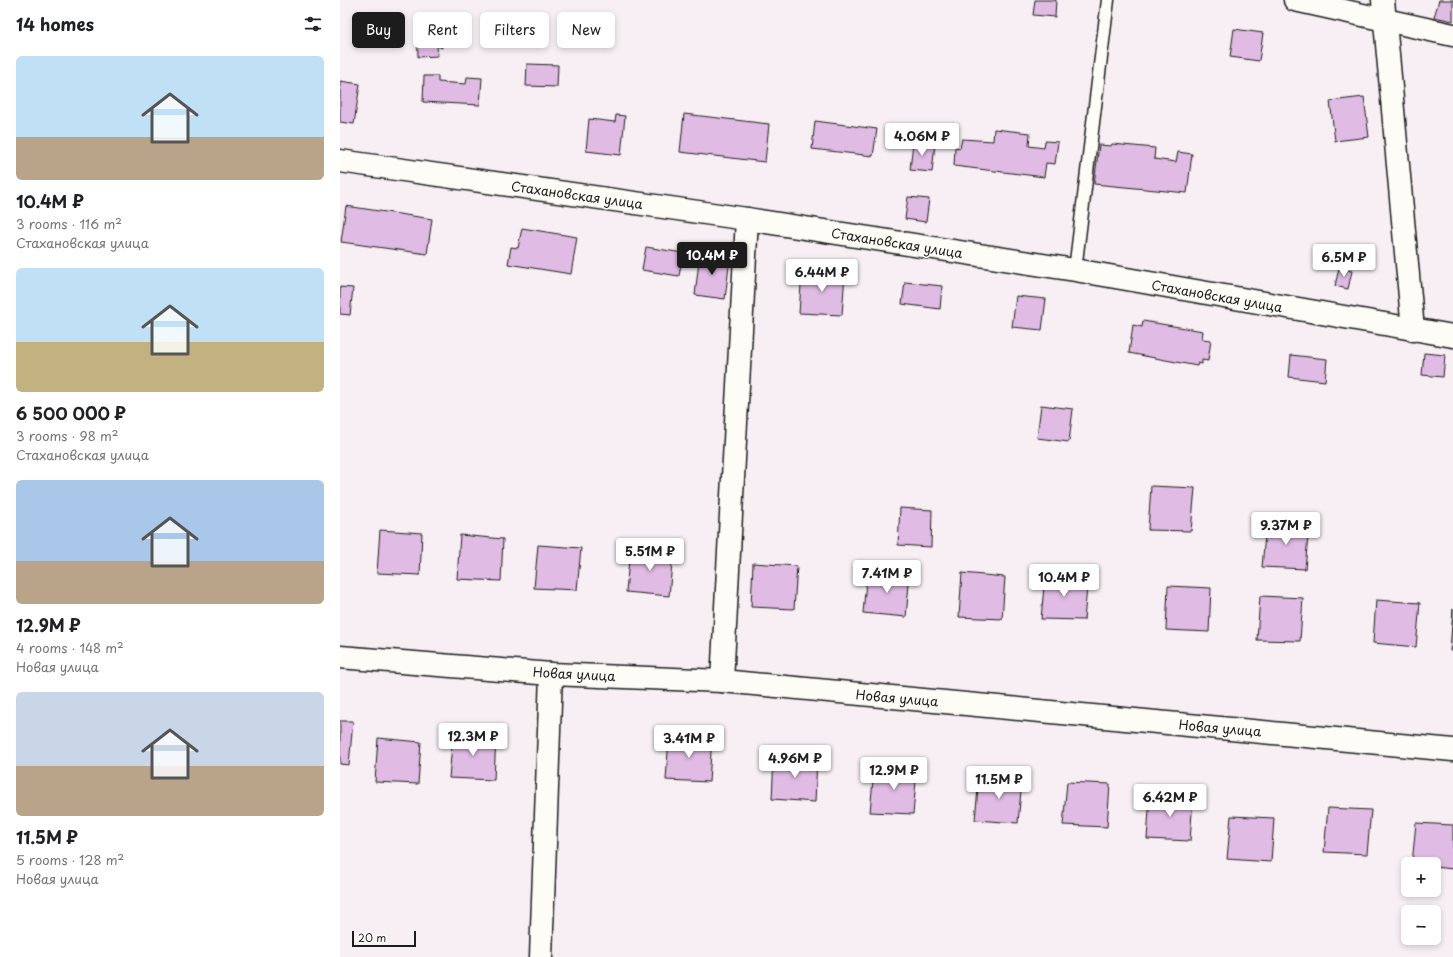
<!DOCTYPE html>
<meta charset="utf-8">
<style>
:root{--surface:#fff;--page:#f2f2f2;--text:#202124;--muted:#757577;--accent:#1c1c1c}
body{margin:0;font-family:"Playpen Sans",sans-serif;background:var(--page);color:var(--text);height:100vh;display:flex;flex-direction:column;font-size:15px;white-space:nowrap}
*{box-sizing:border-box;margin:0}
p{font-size:13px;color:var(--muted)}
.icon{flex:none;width:22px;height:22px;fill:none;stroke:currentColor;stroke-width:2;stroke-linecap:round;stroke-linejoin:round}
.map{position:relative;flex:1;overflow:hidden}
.drawer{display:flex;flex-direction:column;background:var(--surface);width:340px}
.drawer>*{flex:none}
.guide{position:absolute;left:12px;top:12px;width:380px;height:36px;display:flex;gap:8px}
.controls{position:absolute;left:1061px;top:857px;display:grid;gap:8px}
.controls a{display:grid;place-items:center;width:40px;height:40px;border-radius:6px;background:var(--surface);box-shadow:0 2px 6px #0003;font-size:20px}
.scale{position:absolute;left:12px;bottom:10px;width:64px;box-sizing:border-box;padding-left:4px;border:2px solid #1c1c1c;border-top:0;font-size:11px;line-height:14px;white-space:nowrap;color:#1c1c1c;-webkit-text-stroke:3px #fdfcf7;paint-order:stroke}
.price{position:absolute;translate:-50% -34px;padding:0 9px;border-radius:4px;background:#fff;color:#222;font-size:13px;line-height:26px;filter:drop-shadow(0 1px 2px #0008)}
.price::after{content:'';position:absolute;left:50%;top:24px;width:12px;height:9px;margin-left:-6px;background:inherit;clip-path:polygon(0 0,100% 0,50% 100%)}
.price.current{background:var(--accent);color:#fff}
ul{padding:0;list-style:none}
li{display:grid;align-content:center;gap:8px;height:212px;padding:0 16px}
li span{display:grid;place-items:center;height:124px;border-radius:6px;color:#555}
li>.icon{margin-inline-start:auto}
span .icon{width:72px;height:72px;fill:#fffc;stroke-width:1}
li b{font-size:17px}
h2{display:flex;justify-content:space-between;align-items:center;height:48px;padding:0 16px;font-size:17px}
.chip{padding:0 14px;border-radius:6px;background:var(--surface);box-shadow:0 2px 6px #0003;font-size:14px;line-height:36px}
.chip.current{background:var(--accent);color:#fff}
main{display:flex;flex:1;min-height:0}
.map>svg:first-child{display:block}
</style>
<main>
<section class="drawer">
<h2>14 homes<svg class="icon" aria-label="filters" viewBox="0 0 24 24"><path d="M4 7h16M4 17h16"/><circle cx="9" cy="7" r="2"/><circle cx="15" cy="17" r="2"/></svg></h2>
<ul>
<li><span style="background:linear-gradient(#bfe0f5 65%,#b9a48a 0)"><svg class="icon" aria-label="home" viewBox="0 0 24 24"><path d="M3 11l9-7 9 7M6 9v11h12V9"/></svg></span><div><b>10.4M ₽</b><p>3 rooms · 116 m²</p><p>Стахановская улица</p></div></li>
<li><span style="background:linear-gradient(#bfe0f5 60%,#c2b280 0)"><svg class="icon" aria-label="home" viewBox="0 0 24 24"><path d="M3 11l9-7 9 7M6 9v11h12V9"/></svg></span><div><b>6 500 000 ₽</b><p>3 rooms · 98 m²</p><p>Стахановская улица</p></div></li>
<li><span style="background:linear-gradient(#a9c7e8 65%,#b9a48a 0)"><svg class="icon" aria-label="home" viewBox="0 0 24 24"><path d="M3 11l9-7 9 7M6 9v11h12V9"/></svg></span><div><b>12.9M ₽</b><p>4 rooms · 148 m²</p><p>Новая улица</p></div></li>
<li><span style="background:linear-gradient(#c9d6e8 60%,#b9a48a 0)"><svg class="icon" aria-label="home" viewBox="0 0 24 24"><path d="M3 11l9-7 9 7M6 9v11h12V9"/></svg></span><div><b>11.5M ₽</b><p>5 rooms · 128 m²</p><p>Новая улица</p></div></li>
</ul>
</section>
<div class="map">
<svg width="1113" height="957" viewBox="0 0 1113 957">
<rect width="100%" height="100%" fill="#f7eff3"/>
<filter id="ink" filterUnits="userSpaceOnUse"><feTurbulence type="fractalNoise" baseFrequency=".025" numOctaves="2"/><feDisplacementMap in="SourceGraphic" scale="8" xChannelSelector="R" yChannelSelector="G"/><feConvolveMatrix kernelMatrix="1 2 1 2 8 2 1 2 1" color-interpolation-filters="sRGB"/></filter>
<g filter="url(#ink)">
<!-- building -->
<g fill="#e0bbe4" stroke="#1c1c1c">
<path d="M695,0h21l-1,17 -22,-2z"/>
<path d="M1099,0h14v21l-19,-4z"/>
<path d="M97,25v12h4l1,11 -5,-2 1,10 -20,1 -1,-31z"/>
<path d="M894,29l29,4 -4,28 -29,-4z"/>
<path d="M187,64l31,1 -1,22 -31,-1z"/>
<path d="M84,76h14v6l28,2 1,-7 15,1 -2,27 -57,-3z"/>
<path d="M0,81l20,3 -6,40 -14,-2z"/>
<path d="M1024,97l5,40 -34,4 -5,-40z"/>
<path d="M344,114l85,10 -4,38 -85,-10z"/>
<path d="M276,115l9,1 -4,39 -35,-4 3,-32 26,3z"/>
<path d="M475,121l62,8 -4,27 -61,-7z"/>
<path d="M654,129l36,4 -1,13 15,2 1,-7 13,1 -3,22 -9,-1 -2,14 -90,-11 1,-19 5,1 2,-9 31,2z"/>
<path d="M573,142l22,2 -3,28 -22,-2z"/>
<path d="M772,144l43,4 -1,11 22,3 2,-10 14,2 -5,39 -93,-9 5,-39 12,1z"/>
<path d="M568,197l21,2 -3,23 -21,-3z"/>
<path d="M6,206l86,13 -5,35 -86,-12z"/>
<path d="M182,228l55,9 -6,37 -63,-10 3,-17 7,1z"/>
<path d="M306,247l37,6 -4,23 -37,-6z"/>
<path d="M360,253l30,5 -5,41 -30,-4z"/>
<path d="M999,268l13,3 -4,18 -13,-3z"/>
<path d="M462,270l43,4 -3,41 -43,-2z"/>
<path d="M565,282l37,4 -2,23 -38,-5z"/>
<path d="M0,287l13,1 -3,27 -10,-1z"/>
<path d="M676,296l30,3 -4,31 -30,-3z"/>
<path d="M803,321l60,10 -1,8 9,1 -3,21 -6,-1v4l-4,-1 -1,3 -68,-13 4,-28 9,2z"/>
<path d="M1084,353l21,2 -2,22 -21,-2z"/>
<path d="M951,355l36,4 -2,22 -36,-4z"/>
<path d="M701,405l32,4 -4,33 -32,-4z"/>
<path d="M811,486l44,2 -4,43 -43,-1z"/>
<path d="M560,508l32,2 -1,37 -33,-2z"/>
<path d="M926,524l43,2 -4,43 -43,-2z"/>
<path d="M40,530l42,3 -2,42 -43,-2z"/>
<path d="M120,535l43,4 -2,42 -44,-2z"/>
<path d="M198,545l43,3 -4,42 -43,-2z"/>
<path d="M290,548l43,4 -4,44 -43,-4z"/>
<path d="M413,563l44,3 -3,43 -43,-2z"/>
<path d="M527,571l43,2 -4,44 -43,-4z"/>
<path d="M622,573l43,4 -3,42 -43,-2z"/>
<path d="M705,575l43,2 -4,43 -43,-1z"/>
<path d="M828,586l43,2 -2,44 -43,-2z"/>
<path d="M920,596l43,2 -3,43 -43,-1z"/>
<path d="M1036,600l44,3 -4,44 -43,-4z"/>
<path d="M1113,609v42h-3z"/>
<path d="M0,721h13l-4,44 -9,-1z"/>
<path d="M113,734l43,2 -2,44 -45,-2z"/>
<path d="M329,736l43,2 -3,44 -43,-2z"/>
<path d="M38,738l43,4 -3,42 -43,-2z"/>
<path d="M434,757l43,2 -2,43 -43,-3z"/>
<path d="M534,769l43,1 -4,44 -43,-2z"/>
<path d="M639,778l43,2 -4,43 -43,-3z"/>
<path d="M727,782l43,2 -3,43 -44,-2z"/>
<path d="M810,795l43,2 -3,44 -43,-2z"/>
<path d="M988,808l43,2 -4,44 -43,-2z"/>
<path d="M891,816l43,2 -3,44 -44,-3z"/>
<path d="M1076,823l37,2v44l-19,-2v-3h-22z"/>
</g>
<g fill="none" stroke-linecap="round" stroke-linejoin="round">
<!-- service casing -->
<g stroke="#1c1c1c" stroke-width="15">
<path id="service" d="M735,270l33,-270"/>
</g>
<!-- minor casing -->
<g stroke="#1c1c1c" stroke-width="25">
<g id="minor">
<path d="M955,0l158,35"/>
<path d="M1043,0l30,330"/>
<path d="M0,657l211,17 171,7 731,69"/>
<path d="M382,681l25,-462"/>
<path d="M201,957l10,-283"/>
</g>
</g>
<!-- tertiary casing -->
<g stroke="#1c1c1c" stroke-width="25">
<path id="tertiary" d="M0,161l407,58 328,51 378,66"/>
</g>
<!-- service -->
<use href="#service" stroke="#fdfcf7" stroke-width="12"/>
<!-- minor -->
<use href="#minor" stroke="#fdfcf7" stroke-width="22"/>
<!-- tertiary -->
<use href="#tertiary" stroke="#fdfcf7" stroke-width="22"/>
</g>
</g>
<g text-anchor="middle" stroke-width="3" stroke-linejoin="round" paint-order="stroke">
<!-- street labels -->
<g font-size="13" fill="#1c1c1c" stroke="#fdfcf7">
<text transform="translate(237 195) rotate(8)" y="5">Стахановская улица</text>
<text transform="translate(557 243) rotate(9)" y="5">Стахановская улица</text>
<text transform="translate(877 296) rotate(10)" y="5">Стахановская улица</text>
<text transform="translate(234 674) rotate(3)" y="5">Новая улица</text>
<text transform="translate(557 698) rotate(5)" y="5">Новая улица</text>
<text transform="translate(880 728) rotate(5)" y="5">Новая улица</text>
</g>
</g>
</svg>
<div class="controls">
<a>+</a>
<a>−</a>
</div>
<div class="scale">20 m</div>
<b class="price" style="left:582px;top:157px">4.06M ₽</b>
<b class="price current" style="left:372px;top:276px">10.4M ₽</b>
<b class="price" style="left:1004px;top:278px">6.5M ₽</b>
<b class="price" style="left:482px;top:293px">6.44M ₽</b>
<b class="price" style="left:946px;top:546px">9.37M ₽</b>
<b class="price" style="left:310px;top:572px">5.51M ₽</b>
<b class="price" style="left:547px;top:594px">7.41M ₽</b>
<b class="price" style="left:724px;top:598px">10.4M ₽</b>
<b class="price" style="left:133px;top:757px">12.3M ₽</b>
<b class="price" style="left:349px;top:759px">3.41M ₽</b>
<b class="price" style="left:455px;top:779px">4.96M ₽</b>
<b class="price" style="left:554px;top:791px">12.9M ₽</b>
<b class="price" style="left:659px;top:800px">11.5M ₽</b>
<b class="price" style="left:830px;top:818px">6.42M ₽</b>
<div class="guide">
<a class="chip current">Buy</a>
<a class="chip">Rent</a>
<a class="chip">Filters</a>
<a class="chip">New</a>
</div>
</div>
</main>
